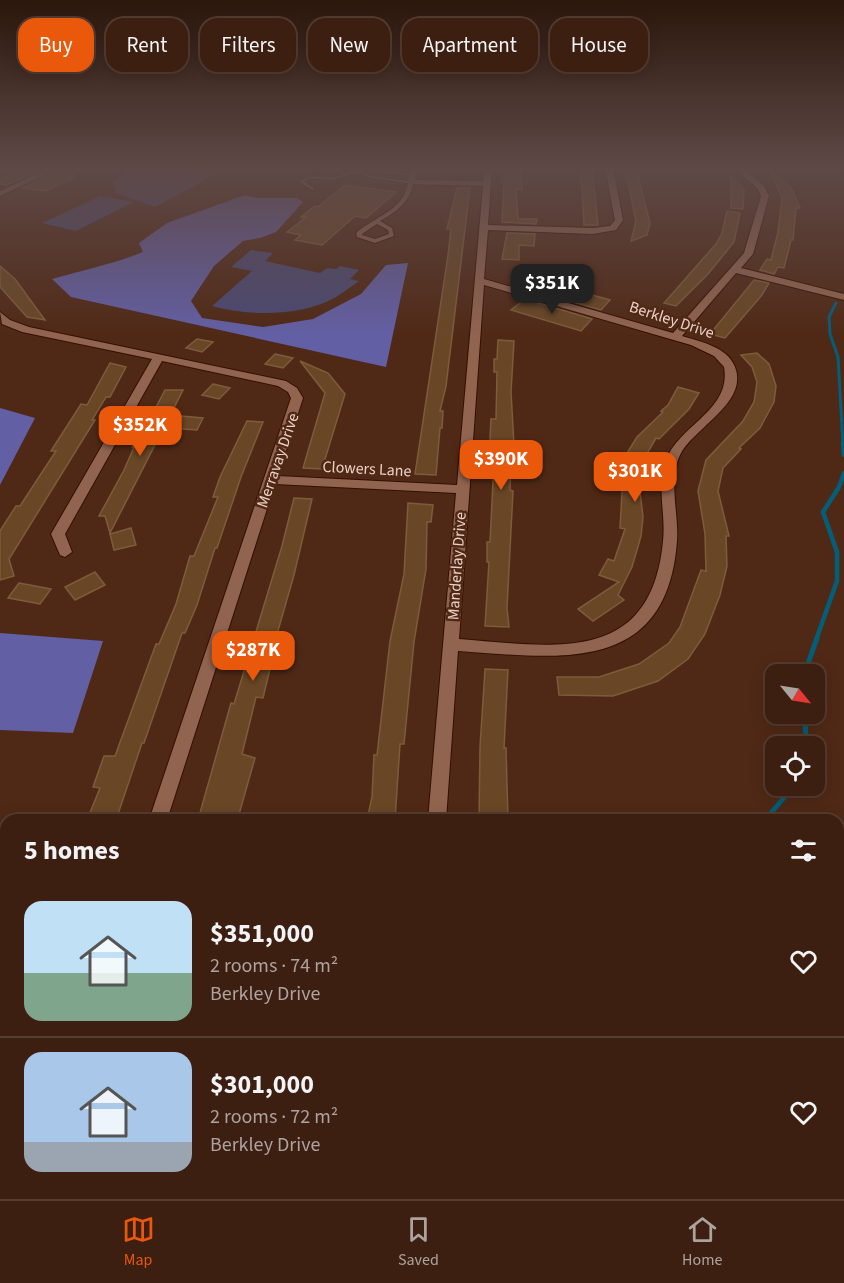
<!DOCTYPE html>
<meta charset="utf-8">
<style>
:root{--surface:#3c1f10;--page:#432719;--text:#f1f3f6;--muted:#aca29f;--line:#553d30;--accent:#ea580c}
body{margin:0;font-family:"Source Sans 3",sans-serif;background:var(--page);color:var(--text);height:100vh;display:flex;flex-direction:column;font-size:22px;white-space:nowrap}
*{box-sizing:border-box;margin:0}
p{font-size:20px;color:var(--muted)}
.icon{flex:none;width:33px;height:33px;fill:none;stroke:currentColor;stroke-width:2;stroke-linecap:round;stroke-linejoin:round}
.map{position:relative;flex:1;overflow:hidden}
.panel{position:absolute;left:0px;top:814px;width:844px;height:386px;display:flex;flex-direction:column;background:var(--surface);border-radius:18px 18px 0 0;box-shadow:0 3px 15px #0003,0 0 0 2px var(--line)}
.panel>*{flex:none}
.banner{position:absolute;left:18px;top:18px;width:808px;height:54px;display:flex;gap:12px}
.needle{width:39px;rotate:120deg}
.fabs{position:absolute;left:765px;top:664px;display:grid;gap:12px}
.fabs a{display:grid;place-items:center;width:60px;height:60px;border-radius:12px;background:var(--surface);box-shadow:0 3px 15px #0003,0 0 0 2px var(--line);font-size:30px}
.price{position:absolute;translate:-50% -51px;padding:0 14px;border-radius:12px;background:var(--accent);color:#fff;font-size:20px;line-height:39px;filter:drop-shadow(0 2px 3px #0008)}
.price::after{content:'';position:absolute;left:50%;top:36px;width:18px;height:14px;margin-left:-9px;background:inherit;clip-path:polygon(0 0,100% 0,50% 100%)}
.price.active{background:#222;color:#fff}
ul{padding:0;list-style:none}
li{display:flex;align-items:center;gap:18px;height:150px;padding:0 24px}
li+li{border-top:2px solid var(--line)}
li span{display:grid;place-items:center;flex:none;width:168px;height:120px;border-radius:18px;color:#555}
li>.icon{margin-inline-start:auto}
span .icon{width:72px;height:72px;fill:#fffc;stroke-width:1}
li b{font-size:26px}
h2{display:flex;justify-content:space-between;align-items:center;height:72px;padding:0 24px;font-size:26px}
.pill{padding:0 21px;border-radius:18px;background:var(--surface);box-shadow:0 3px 15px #0003,0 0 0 2px var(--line);font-size:21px;line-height:54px}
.pill.active{background:var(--accent);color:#fff}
.tabs{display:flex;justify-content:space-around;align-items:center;height:84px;border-top:2px solid var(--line);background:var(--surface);font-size:16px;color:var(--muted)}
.tabs a{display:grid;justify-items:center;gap:3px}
.tabs .active{color:var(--accent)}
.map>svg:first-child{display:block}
</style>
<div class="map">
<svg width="844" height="1199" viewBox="0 0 844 1199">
<rect width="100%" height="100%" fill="#502916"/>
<!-- green -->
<g fill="#4b4973">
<path d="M132,168h47l35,7 -59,32 -39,-14 -3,-10 11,-11z"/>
<path d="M100,196l33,6 -57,29 -34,-8z"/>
<path d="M251,250l22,3 -8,8 55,12 7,-5 9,1 4,-3 19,4 -9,9 9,2c-7,5 -15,11 -23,16 -34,20 -88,19 -124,9l40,-35 -21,-4z"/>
</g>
<!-- forest -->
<g fill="#635fa4">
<path d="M245,195l12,3h40l6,4 -27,30 -16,6 -17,3 -29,25 -23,35 11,17 61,9 50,-8 48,-25 25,-29 22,-2 -22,104 -315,-70 -19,-18c31,-9 62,-15 91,-27l-4,-9 28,-20z"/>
<path d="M0,408l35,10 -35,67z"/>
<path d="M0,633l103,8 -30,92 -73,-3z"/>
</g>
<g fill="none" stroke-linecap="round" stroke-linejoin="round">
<!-- stream-far3 -->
<path stroke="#035f79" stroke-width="3" d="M836,303l-7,14 1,17 8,23 5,88"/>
<!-- stream-far2 -->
<g stroke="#035f79" stroke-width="4.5">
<path d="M843,443l1,12"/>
<path d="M816,640l21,-59v-29l-14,-40 16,-25 5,-14"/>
</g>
<!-- stream-far1 -->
<g stroke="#035f79" stroke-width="5">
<path d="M804,675l13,-37"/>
<path d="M805,714l1,33"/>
<path d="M765,820l29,-34"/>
</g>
<!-- stream -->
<path stroke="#035f79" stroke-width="7" d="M556,1199l5,-5"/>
</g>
<!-- building -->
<g fill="#694726" stroke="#7e5c3a" stroke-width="1.5">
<path d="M23,168h21l-37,17 -7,-1v-4z"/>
<path d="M61,168h25l-17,9 5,1 -28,13 -23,-3z"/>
<path d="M505,168h16l1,22 -6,-1 2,30h19l-1,5 -34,-2z"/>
<path d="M581,168h11l6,57h-14z"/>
<path d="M625,168h11l14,55 -3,12 -16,6 5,-20z"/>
<path d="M769,168l22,20 9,20h-4l-3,32h-2l-7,28 -6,-1 -4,7 -14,-4 7,-11 4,1 7,-28 4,-34z"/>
<path d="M731,176l13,14 -1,19 -12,-1z"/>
<path d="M345,185l51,7 -30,26 -11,-2 -33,29 -27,-5 6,-5 -14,-3 19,-15h-5l14,-11 3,1z"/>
<path d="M457,188h13l-24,198 -6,25h3l-1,17h-2l-4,47 -21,-1 33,-219 3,-26h-4z"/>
<path d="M727,211l13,2 -6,29 -26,32 -32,32 -12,-3 52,-59 6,-11z"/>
<path d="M507,233l28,1 -1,12 -15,-1v15l-17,-1z"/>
<path d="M0,266l15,13 30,41 -18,-3 -27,-30z"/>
<path d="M754,280l15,3 -7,12 -37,43 -15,-4z"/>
<path d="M545,282l65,18 -9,10 -67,-19z"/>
<path d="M525,299l67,20 -11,12 -70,-21z"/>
<path d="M197,339l16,3 -11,10 -16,-4z"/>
<path d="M498,340l16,1 -3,51 3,53h-2l-1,16 -1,29 3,1 -6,117 2,19 -24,-1 4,-64h-2v-20h3l3,-60 -1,-22h-3l2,-41h5l1,-47h-3v-13h3z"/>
<path d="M757,353l12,11 7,22 -2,16 -14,26 -21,20 2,1 -18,19 -5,23 11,45h-3l1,30 -7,29 -15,39 -17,25 -30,22 -45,15 -54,-1 -2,-18h42l40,-13 30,-21 11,-16 21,-57 5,1 -1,-37 -7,-43 8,-31 37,-39 11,-19 3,-20 -5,-15 -11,-12z"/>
<path d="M275,354l18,4 -10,10 -18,-4z"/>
<path d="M300,361l28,12 17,21 -23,75 -19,-1 22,-75z"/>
<path d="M110,363l16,4 -16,30h-4l-14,23h3l-86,139 5,17 -14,4v-49l16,-25h4l36,-55h-5l30,-47 6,1z"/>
<path d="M213,384l17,4 -11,11 -17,-4z"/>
<path d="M678,387l21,6 -10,16 -30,30 -3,-1 -11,19 -2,26h-4l4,34 -2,19 -9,31 -14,28 6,5 -31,21 -15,-12 41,-27 -20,-7 9,-16 6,2 11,-32 -5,-1 4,-70 13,-21 26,-25 -2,-1 7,-6z"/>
<path d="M165,390h18l-73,143 -5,-17h-6l25,-46 10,-23h-2l9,-15h2z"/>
<path d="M181,416l22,2 -6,12 -27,-2z"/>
<path d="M247,421l16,1 -22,55 -24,71h-2l-18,57 -12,28h-3l-38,110h-2l-26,77h-29l13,-32 -7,-1 11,-31h11l41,-112h3l17,-40 14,-48h4l24,-59h-5l7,-20z"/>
<path d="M294,498l18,1 -18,76 -27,94h3l-7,29 -7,-1 -14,57 13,4 -17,60 -16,-1 -1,3h-23l33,-117 3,1 48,-158z"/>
<path d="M408,503l25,2 -2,17h-4l-1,47 -12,73 -10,102h-4l-5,76h-28l5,-23 2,-42h3l13,-114 14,-67z"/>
<path d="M131,528l5,17 -22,5 -4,-16z"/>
<path d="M95,572l10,13 -30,15 -10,-13z"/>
<path d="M19,583l32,6 -11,15 -32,-6z"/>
<path d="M485,669l23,1 -4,78h2l2,72h-29l1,-73z"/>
</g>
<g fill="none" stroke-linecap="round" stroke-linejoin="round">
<!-- lane casing -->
<g stroke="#340f00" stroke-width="2">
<g id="lane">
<path d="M349,168h6l17,8 41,6c-2,20 -17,30 -33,39l12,7 2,8 -19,7 -18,-6 -1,-4c18,-16 48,-23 52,-50l-37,-5 -14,-6 -25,8 -20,-2 -8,3 10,7v2h-2l-14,-9 14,-5 20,2 21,-7zM377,224l11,6 1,4 -14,5 -13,-4v-1z"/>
<path d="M366,168h8l15,3 1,-3h4v4l21,3 -2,1 -22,-2z"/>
</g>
</g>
<!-- street casing -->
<g stroke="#340f00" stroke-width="2">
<g id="street">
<path d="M49,168h10l-59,28v-5z"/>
<path d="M410,168h8l-3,12 68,1 1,-13h8l-4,57 105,3 17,-2 5,-6 -10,-52h8l10,52 -7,10 -23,4 -105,-4 -4,49 189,54 71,-80 17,-57 -3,-7 -23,-21h8l21,18 5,10 -16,58 -12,14 103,26v6l-108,-27 -54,63c17,5 46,11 53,31 14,36 -42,61 -55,88 -12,26 -1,59 -3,86 -10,135 -118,117 -219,110l-12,169h-18l28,-327 -181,-9 -108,336h-18l142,-422 -3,-6 -10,-6 -116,-25 -97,173 7,18 -7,5 -5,-2 -9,-21 101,-175 -130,-27 -20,-8 -2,-12 10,8 19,7 257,54 11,7 6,10 -25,78 179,9 26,-299 -75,-2zM484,285l207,60 23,11 10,11c8,43 -45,58 -58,93 -10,24 0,55 -3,81 -12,126 -110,105 -204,98z"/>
<path d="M170,1194h27l3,5h-27z"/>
<path d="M309,1194h26l-3,5h-26z"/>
</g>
</g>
<!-- lane -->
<use href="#lane" fill="#91644f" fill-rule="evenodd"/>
<!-- street -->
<use href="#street" fill="#91644f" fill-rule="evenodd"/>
</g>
<!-- sky -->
<linearGradient id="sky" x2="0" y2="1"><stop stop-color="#2c170c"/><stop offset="0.5" stop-color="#5e4947"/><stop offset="1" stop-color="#5e4947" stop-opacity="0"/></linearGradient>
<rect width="844" height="336" fill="url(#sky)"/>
<g text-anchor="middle" stroke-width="5" stroke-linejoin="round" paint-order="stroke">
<!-- street labels -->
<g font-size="16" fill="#ead0c5" stroke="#502916">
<text transform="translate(672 319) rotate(18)" y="6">Berkley Drive</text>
<text transform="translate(277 460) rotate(-71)" y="6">Merravay Drive</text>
<text transform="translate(367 468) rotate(3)" y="6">Clowers Lane</text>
<text transform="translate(456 566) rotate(-86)" y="6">Manderlay Drive</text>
</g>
</g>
</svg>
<div class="fabs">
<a><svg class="needle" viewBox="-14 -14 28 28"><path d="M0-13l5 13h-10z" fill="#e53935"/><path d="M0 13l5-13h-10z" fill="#aca29f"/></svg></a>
<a><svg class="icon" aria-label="locate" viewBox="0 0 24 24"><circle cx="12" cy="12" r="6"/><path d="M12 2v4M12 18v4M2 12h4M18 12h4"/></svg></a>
</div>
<b class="price active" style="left:552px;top:315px">$351K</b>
<b class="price" style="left:140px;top:457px">$352K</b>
<b class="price" style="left:501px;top:491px">$390K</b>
<b class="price" style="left:635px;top:503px">$301K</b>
<b class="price" style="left:253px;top:682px">$287K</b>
<div class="banner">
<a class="pill active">Buy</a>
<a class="pill">Rent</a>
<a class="pill">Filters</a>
<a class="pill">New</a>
<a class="pill">Apartment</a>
<a class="pill">House</a>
</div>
<section class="panel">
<h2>5 homes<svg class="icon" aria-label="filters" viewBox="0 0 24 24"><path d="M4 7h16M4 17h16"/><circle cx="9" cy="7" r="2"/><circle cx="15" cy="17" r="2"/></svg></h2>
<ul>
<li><span style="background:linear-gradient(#bfe0f5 60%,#7fa58c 0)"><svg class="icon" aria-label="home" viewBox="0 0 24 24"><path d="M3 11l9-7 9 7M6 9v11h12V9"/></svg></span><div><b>$351,000</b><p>2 rooms · 74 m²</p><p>Berkley Drive</p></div><svg class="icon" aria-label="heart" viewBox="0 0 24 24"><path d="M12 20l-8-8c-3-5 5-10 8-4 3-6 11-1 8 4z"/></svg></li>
<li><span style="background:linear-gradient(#a9c7e8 75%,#9aa5b1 0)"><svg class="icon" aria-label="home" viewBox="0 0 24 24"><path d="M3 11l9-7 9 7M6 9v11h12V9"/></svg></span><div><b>$301,000</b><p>2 rooms · 72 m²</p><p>Berkley Drive</p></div><svg class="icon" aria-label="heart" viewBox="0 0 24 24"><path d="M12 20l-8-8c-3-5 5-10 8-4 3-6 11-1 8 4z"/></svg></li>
</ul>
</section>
</div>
<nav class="tabs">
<a class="active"><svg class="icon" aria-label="map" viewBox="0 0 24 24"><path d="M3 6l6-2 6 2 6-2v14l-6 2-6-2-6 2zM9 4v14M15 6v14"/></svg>Map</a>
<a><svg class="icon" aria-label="saved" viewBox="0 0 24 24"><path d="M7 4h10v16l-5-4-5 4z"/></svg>Saved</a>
<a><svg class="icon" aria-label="home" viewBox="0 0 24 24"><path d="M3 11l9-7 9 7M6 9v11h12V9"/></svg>Home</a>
</nav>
